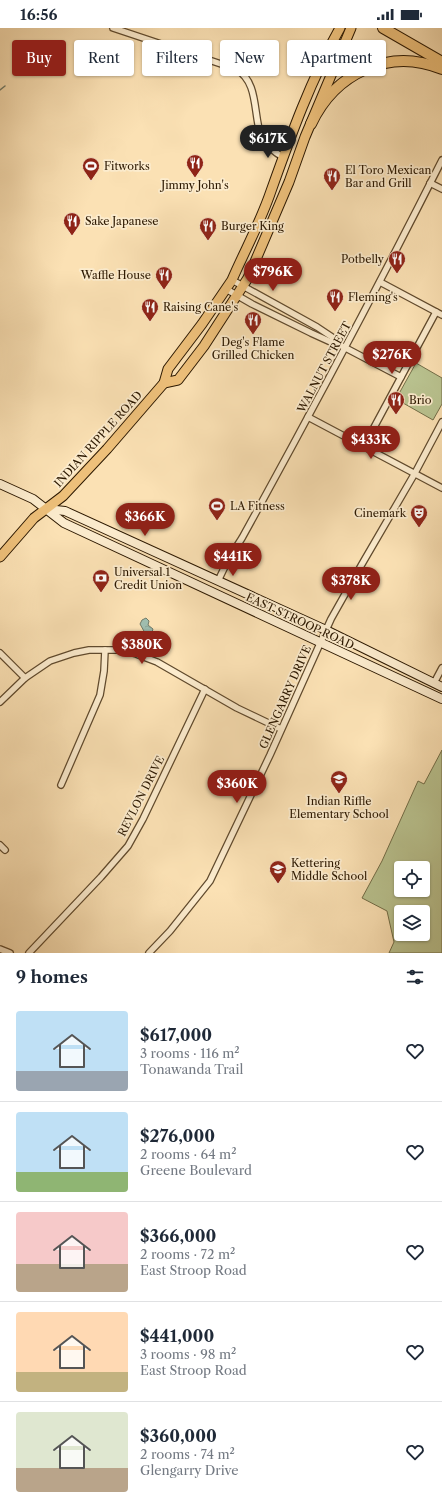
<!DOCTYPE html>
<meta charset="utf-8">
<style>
:root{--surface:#fff;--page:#f2f2f3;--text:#1f2937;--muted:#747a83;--line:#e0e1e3;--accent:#8f2418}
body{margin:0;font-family:"Libre Caslon Text",serif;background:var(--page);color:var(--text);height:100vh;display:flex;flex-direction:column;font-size:15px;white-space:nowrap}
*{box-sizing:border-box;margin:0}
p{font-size:13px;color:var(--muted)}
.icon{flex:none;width:22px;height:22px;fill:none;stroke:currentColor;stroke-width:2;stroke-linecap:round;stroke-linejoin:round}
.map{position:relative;height:925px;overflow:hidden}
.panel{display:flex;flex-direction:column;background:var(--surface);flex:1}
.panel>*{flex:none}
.hud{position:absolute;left:12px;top:12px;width:418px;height:36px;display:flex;gap:8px}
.fabs{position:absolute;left:394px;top:833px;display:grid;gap:8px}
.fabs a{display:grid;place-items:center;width:36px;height:36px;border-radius:4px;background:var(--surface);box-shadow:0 1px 3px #0004;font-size:20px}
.price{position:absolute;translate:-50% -34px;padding:0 9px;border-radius:14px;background:var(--accent);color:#fff;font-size:13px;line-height:26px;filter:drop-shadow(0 1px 2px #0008)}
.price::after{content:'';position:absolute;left:50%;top:24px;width:12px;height:9px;margin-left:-6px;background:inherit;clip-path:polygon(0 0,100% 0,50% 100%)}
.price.current{background:#222;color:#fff}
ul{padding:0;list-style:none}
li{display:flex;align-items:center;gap:12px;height:100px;padding:0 16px}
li+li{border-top:1px solid var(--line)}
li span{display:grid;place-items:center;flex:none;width:112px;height:80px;border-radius:4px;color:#555}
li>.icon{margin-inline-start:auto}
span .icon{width:48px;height:48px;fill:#fffc;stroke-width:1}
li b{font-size:17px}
h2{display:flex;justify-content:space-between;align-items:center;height:48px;padding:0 16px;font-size:17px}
.chip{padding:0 14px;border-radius:4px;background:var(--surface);box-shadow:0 1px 3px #0004;font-size:14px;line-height:36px}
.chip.current{background:var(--accent);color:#fff}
.status{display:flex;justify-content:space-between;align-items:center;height:28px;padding:0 20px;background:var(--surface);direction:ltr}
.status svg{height:11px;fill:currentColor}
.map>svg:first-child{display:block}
</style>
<div class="status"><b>16:56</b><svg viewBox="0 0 49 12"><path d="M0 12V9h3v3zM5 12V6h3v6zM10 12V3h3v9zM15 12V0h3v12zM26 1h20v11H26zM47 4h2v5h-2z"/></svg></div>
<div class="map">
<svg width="442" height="925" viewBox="0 0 442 925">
<defs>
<pattern id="water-ripples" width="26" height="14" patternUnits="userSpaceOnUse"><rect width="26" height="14" fill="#9fbdaf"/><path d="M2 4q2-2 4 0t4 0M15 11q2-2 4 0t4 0" fill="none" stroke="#89a295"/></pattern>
</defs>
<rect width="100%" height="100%" fill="#fbe1b4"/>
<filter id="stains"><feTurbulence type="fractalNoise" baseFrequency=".005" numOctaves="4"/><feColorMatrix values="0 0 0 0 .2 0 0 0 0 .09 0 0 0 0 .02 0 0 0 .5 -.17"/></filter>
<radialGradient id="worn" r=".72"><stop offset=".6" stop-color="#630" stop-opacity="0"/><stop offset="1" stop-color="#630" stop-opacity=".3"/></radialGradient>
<!-- green -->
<g fill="#bac491" stroke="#736e48" fill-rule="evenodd">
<path d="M416,335l26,15v26l-9,16 -37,-21z"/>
<path d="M442,722v203h-53l5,-11 -7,-31 -25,-13 20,-37 36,-80 6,3zM401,840h22v22h-22zM401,884h22v22h-22z"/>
</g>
<!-- water -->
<path fill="url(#water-ripples)" stroke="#717b69" d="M146,590l3,3 -1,4 5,4 -1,3 -3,3 -4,-2 -5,-9 2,-4z"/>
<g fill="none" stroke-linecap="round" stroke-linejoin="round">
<!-- stream -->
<path stroke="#717b69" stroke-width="1.5" d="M0,62l5,-4"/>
<!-- street casing -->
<g stroke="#604a2d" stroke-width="8">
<g id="street">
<path d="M113,0l123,41c23,13 17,45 25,67 4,8 14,17 22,21"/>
<path d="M268,116l18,5"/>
<path d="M430,155l12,6"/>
<path d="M232,252l85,47 18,12 3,5"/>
<path d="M380,254l62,33"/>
<path d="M226,261l26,15 59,29 22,10 5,1 63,33"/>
<path d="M308,389l134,71"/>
<path d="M364,418l72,-134"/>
<path d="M218,553l10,-21 14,-22c69,-125 136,-251 200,-378"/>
<path d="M0,625l25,25"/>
<path d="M434,655l8,-15"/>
<path d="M0,674l25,-24 25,-17 24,-8 15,-3h32l15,4 21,8 80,46 44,21"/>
<path d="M61,757l39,-90 4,-24 1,-21"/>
<path d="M0,817l5,5"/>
<path d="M0,921l10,4"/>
<path d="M29,925l72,-76 27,-31 15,-27 62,-130"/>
<path d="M149,925l21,-22 40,-50 60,-126 61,-136 31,-55 53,-91 27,-51"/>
</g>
</g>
<!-- secondary casing -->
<g stroke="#2c1800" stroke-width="10">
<g id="secondary">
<path d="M0,456l33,15 31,24 378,176"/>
<path d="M47,481l18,2 261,119 116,57"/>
</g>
</g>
<!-- primary casing -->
<g stroke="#2c1800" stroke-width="11">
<g id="primary">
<path d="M164,355l14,-3 26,-34 44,-68 41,-96 16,-45 46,-109"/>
<path d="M0,529l34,-39 29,-22 44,-47 57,-66 4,-14 34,-45 30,-44c13,-30 29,-59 39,-89 20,-56 40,-112 69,-163"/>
</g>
</g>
<!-- highway casing -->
<g stroke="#2c1800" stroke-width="12">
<g id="highway">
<path d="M383,0l59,34"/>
<path d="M311,96c24,-51 78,-77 131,-55"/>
</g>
</g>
<!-- street -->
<use href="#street" stroke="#fcecce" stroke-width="5.5"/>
<!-- secondary -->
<use href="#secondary" stroke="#fcecce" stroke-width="8"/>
<!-- primary -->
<use href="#primary" stroke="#eec07a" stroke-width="9"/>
<!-- highway -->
<use href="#highway" stroke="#eec07a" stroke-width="10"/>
</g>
<!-- icons -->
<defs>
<g id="restaurant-pin" transform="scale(0.9)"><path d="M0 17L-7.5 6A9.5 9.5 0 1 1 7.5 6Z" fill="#8f2418" stroke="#fcecce"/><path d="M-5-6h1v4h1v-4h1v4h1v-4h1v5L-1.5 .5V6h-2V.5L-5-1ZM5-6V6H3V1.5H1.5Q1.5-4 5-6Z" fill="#fff"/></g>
<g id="stadium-pin" transform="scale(0.9)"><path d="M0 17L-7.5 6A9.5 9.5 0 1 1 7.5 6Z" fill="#8f2418" stroke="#fcecce"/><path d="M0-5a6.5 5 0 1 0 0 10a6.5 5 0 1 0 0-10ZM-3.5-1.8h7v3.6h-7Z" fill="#fff"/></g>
<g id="theatre-pin" transform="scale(0.9)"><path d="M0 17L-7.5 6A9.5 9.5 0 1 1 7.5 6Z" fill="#8f2418" stroke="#fcecce"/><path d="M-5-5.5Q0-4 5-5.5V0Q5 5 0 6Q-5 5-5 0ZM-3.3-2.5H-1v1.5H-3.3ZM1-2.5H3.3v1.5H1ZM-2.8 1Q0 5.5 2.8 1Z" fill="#fff"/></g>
<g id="bank-pin" transform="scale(0.9)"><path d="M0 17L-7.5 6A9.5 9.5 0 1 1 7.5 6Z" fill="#8f2418" stroke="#fcecce"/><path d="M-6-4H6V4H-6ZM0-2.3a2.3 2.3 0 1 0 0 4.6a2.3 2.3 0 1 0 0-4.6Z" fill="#fff"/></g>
<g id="school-pin" transform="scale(0.9)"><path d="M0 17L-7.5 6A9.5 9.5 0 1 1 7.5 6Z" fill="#8f2418" stroke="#fcecce"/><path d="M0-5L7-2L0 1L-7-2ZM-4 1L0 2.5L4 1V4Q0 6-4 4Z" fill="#fff"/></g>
</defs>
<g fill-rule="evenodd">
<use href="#restaurant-pin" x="195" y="135"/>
<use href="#stadium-pin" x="91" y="138"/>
<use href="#restaurant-pin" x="332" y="148"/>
<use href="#restaurant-pin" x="72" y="193"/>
<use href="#restaurant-pin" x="208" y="198"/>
<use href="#restaurant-pin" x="397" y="231"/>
<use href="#restaurant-pin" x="164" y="247"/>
<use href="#restaurant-pin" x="335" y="269"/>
<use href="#restaurant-pin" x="150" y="279"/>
<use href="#restaurant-pin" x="253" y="292"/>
<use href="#restaurant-pin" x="396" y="372"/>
<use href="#stadium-pin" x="217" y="478"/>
<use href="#theatre-pin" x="419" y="485"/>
<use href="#bank-pin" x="101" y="550"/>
<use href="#school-pin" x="339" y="751"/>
<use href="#school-pin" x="278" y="841"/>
</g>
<g text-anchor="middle" stroke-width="3.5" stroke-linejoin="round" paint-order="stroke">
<!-- poi labels -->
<g font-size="11" fill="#2c1800" stroke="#fcecce" text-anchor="start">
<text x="104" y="142">Fitworks</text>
<text x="345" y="146">El Toro Mexican<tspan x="345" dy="13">Bar and Grill</tspan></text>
<text x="195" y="161" text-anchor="middle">Jimmy John's</text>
<text x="85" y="197">Sake Japanese</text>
<text x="221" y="202">Burger King</text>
<text x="384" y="235" text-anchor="end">Potbelly</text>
<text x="151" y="251" text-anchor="end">Waffle House</text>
<text x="348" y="273">Fleming's</text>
<text x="163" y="283">Raising Cane's</text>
<text x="253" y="318" text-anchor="middle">Deg's Flame<tspan x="253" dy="13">Grilled Chicken</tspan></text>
<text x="409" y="376">Brio</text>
<text x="230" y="482">LA Fitness</text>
<text x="406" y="489" text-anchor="end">Cinemark</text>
<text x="114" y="548">Universal 1<tspan x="114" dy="13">Credit Union</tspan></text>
<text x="339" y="777" text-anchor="middle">Indian Riffle<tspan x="339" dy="13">Elementary School</tspan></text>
<text x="291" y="839">Kettering<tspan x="291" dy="13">Middle School</tspan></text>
</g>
<!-- street labels -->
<g font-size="11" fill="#2c1800" stroke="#fcecce">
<text transform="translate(324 339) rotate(-62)" y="4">WALNUT STREET</text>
<text transform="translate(98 411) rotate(-48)" y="4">INDIAN RIPPLE ROAD</text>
<text transform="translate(300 593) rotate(25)" y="4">EAST STROOP ROAD</text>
<text transform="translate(285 669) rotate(-66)" y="4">GLENGARRY DRIVE</text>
<text transform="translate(141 768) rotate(-63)" y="4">REVLON DRIVE</text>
</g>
</g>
<rect width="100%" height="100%" filter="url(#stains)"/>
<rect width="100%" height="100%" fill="url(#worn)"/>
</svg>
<div class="fabs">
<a><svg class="icon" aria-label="locate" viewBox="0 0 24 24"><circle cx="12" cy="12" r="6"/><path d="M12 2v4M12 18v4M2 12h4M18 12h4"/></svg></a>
<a><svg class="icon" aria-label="layers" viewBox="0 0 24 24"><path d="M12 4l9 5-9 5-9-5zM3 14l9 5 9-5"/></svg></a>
</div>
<b class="price current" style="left:268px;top:131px">$617K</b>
<b class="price" style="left:273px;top:264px">$796K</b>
<b class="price" style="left:392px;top:347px">$276K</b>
<b class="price" style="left:371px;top:432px">$433K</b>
<b class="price" style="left:145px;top:509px">$366K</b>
<b class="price" style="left:233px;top:549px">$441K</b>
<b class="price" style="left:351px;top:573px">$378K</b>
<b class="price" style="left:142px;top:637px">$380K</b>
<b class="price" style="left:237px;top:776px">$360K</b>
<div class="hud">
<a class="chip current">Buy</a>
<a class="chip">Rent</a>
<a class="chip">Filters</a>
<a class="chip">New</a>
<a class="chip">Apartment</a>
</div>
</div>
<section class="panel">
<h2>9 homes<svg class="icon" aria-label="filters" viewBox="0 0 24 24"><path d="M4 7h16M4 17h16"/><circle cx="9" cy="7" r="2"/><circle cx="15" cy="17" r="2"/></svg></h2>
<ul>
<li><span style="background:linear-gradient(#bfe0f5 75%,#9aa5b1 0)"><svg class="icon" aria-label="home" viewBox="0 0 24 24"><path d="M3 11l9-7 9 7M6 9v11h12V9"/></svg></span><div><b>$617,000</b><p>3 rooms · 116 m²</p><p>Tonawanda Trail</p></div><svg class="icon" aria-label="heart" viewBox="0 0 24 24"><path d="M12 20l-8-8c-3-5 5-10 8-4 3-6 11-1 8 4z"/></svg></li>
<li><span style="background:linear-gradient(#bfe0f5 75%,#8fb573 0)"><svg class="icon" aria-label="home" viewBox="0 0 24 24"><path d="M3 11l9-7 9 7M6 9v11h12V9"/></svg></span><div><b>$276,000</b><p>2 rooms · 64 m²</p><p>Greene Boulevard</p></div><svg class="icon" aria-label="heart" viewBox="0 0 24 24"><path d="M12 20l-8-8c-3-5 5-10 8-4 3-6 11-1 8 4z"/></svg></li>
<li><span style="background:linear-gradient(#f6c9c9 65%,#b9a48a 0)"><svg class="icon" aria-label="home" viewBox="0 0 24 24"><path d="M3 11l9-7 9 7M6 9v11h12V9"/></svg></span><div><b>$366,000</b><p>2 rooms · 72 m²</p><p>East Stroop Road</p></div><svg class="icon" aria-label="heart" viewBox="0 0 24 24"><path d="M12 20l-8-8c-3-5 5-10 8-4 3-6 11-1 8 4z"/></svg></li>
<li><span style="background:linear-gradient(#ffd9b3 75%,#c2b280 0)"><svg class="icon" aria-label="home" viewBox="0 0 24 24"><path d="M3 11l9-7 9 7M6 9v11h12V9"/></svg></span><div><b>$441,000</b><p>3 rooms · 98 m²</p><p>East Stroop Road</p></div><svg class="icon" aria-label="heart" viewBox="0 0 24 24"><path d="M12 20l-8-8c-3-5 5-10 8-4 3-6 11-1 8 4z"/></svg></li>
<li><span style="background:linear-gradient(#dfe7d0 70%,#b9a48a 0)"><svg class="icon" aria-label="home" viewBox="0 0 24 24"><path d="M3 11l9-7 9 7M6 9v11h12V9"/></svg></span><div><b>$360,000</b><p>2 rooms · 74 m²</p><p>Glengarry Drive</p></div><svg class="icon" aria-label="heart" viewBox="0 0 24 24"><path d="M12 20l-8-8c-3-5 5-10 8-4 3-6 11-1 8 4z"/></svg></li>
</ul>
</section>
